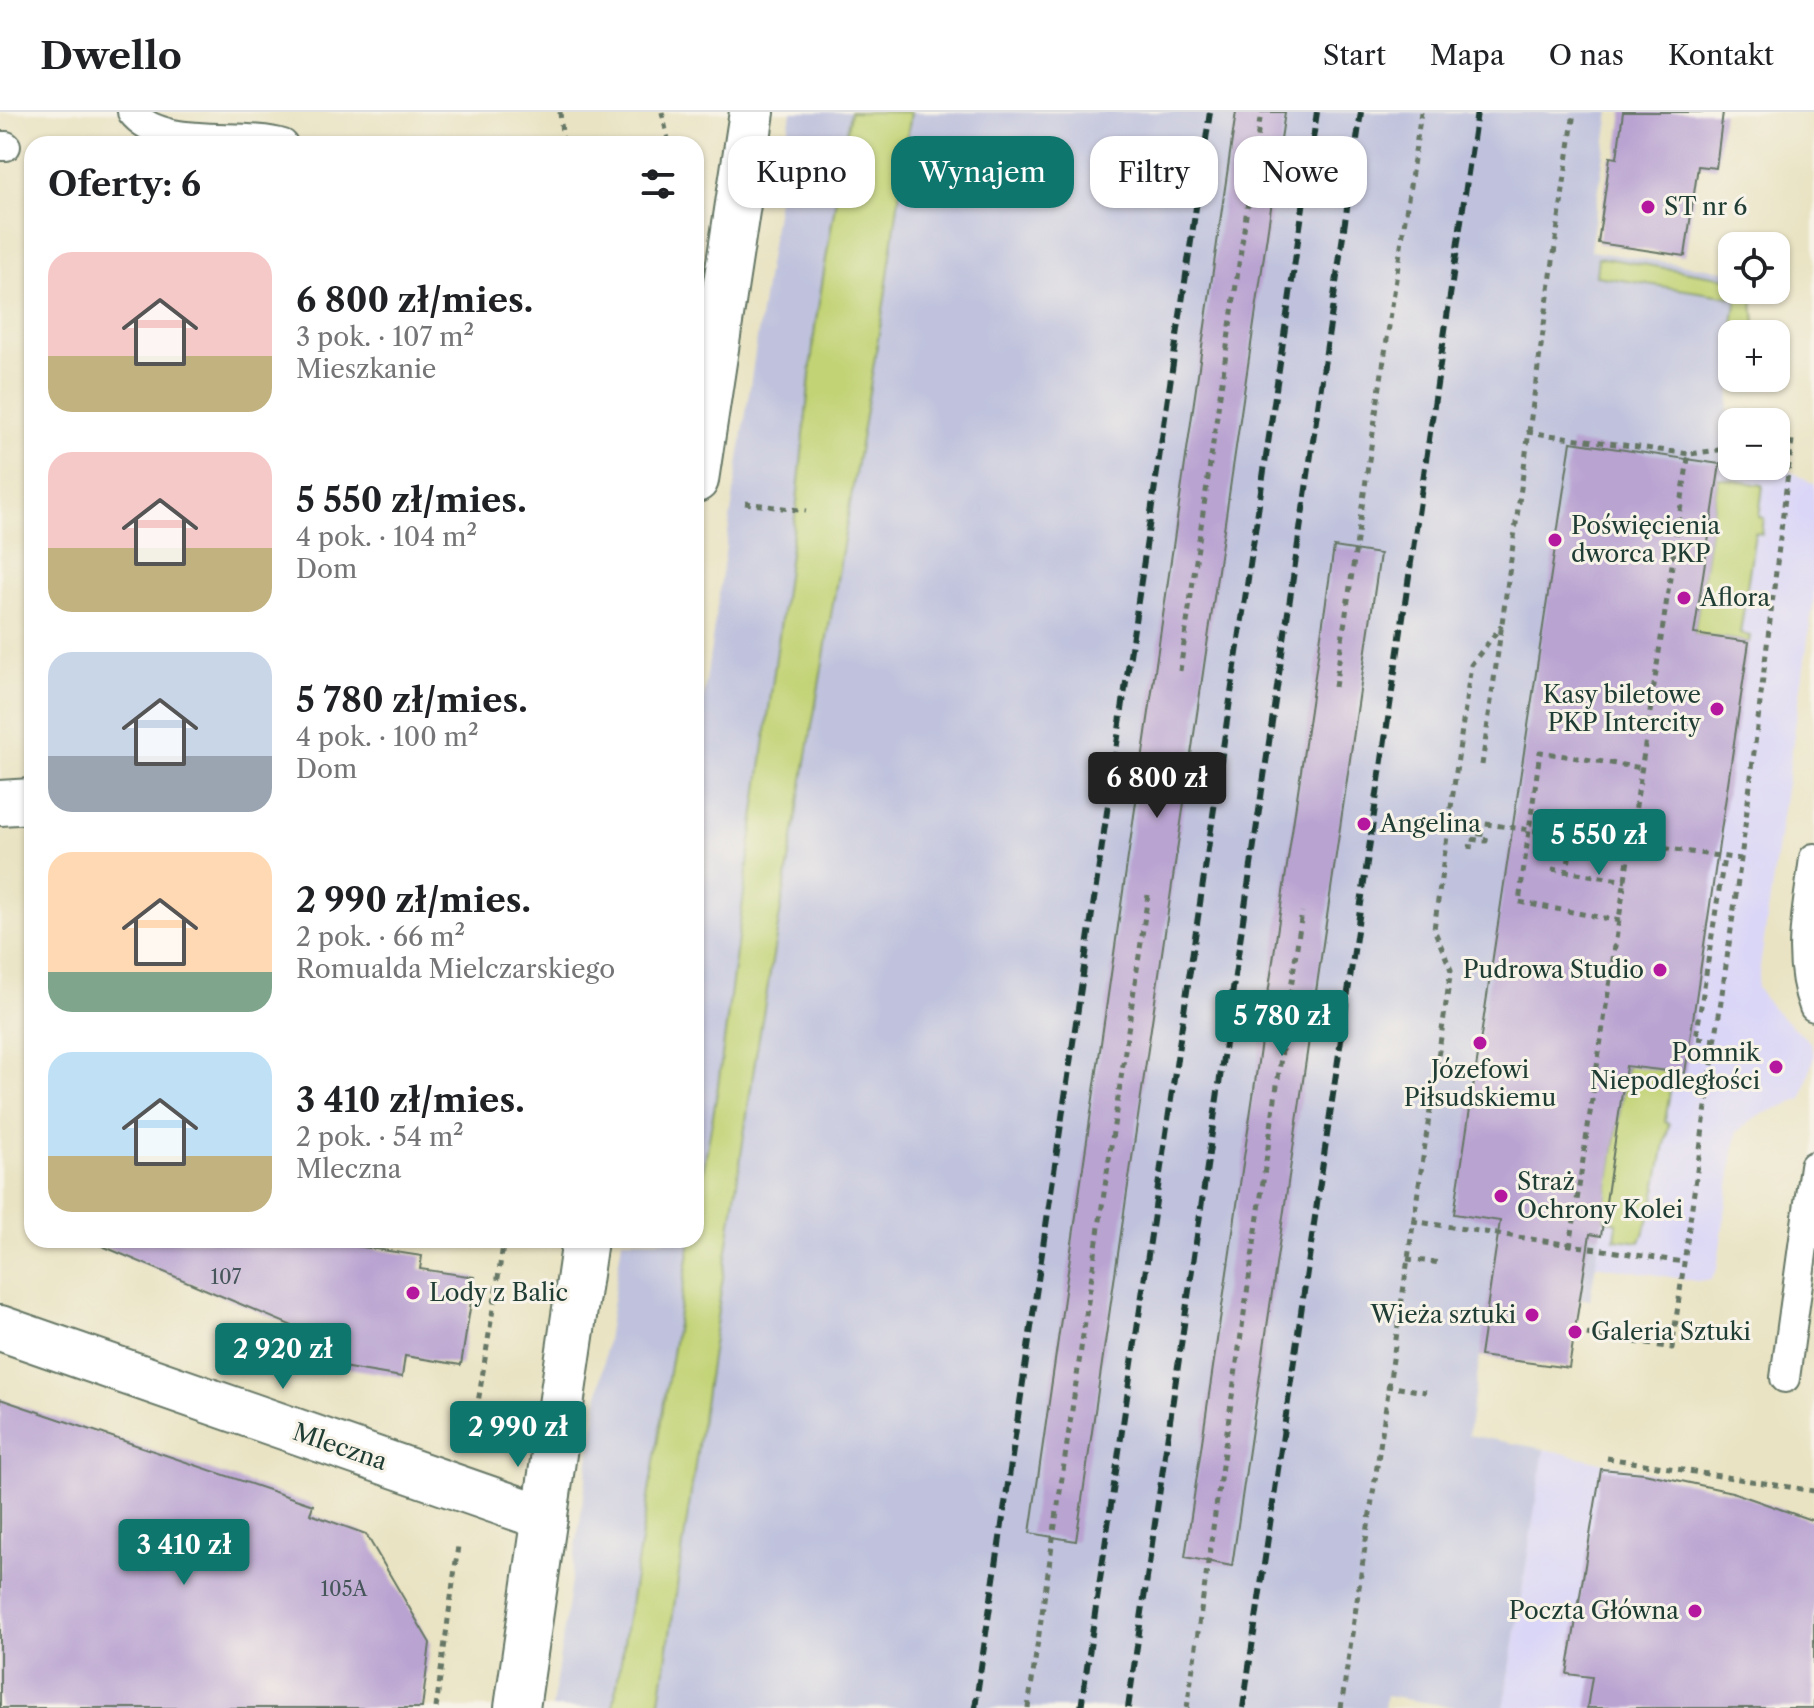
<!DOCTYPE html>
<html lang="pl">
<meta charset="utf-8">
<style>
:root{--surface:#fff;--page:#f2f2f2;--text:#202124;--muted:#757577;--line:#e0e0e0;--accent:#0f766e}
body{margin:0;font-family:"Libre Caslon Text",serif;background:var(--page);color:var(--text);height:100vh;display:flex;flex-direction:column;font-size:30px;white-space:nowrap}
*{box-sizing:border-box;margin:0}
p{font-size:26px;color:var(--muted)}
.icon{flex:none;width:44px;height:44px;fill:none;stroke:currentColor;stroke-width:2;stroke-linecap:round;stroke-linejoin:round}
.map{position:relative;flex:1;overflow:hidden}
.details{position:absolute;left:24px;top:24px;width:680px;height:1112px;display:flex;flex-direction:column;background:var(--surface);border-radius:24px;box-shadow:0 2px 6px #0004}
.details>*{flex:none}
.top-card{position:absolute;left:728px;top:24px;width:760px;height:72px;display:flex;gap:16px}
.tools{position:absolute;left:1718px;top:120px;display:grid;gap:16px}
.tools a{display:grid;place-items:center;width:72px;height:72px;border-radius:16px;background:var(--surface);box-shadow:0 2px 6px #0004;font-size:40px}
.price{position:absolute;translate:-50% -68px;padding:0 18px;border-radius:8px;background:var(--accent);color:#fff;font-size:26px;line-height:52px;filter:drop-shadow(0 2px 4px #0008)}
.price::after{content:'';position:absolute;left:50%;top:48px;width:24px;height:18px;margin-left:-12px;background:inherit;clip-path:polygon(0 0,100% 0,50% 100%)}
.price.selected{background:#222;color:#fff}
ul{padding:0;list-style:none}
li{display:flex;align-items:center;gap:24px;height:200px;padding:0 24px}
li span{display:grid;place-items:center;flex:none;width:224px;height:160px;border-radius:24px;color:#555}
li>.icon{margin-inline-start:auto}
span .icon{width:96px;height:96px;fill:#fffc;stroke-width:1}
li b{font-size:34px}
h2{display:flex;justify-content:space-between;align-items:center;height:96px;padding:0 24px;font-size:34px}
.pill{padding:0 28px;border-radius:24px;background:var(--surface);box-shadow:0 2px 6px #0004;font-size:28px;line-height:72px}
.pill.selected{background:var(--accent);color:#fff}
header{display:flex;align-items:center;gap:48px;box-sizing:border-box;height:112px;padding:0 40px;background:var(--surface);border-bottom:2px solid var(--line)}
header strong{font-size:38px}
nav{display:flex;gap:44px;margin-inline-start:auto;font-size:28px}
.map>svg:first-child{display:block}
</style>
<header>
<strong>Dwello</strong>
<nav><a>Start</a><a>Mapa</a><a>O nas</a><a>Kontakt</a></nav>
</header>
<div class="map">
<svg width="1814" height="1596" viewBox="0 0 1814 1596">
<rect width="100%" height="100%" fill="#f7f3e8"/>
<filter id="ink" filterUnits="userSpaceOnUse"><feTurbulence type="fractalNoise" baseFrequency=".0125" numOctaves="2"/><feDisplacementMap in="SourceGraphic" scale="16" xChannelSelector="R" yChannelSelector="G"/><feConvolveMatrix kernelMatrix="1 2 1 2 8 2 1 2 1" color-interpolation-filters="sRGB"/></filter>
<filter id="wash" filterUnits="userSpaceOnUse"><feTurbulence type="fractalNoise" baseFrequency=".006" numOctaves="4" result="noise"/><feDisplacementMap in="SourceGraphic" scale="32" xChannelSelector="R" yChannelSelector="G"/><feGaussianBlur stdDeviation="1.8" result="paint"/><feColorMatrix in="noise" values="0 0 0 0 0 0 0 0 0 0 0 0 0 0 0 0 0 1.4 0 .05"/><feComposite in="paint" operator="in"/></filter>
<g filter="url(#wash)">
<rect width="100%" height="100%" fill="#e9e3c3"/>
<!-- built -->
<g fill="#dad6f7">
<path d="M1723,323l9,5v26l44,-2 38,20v114l-57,390 15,20 39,35 3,13 -12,43 -45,17 -20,16 -20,137 -6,11 -15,1 -253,-40z"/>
<path d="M1544,1337l188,43 82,29v187h-310z"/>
</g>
<!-- industrial -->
<path fill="#c0c2dd" d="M791,0h819l-20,139 142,21v18h15l-15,44 1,44 -38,256 54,8 -64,431 -58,-8 -37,235 -99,-15 -23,150 76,14 -40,259h-44l-74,-12 -2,12h-832l70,-468h74v-493z"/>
<!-- green -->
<g fill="#c2d376" stroke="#708855" stroke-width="2">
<path d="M850,0h61l-27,192 -129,757 -96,647h-46l78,-468h5v-29l21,-118 80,-591 18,-175z"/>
<path d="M1598,145l134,22v11l20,2 4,42h-24l-2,10 7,-46 -141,-22z"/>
<path d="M1718,366l45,7 -4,32 5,1 -2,16 -7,-1 -15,101 10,2 -1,6 -55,-8z"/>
<path d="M1627,952l46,8 -8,50 4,2 -17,86 -12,32 -25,-3 2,-16 -14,-4z"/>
</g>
<g id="blocks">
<!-- building -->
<g fill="#b9a3d1">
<path d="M1236,0h49l-209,1429 -46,-8z"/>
<path d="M1623,0h100l-7,56 -18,-2 -13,90 -87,-13 12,-86 7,1z"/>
<path d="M1571,330l149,22 -26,170 55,8 -64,431 -59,-7 -25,170 -11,-2 -21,134 -89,-12 20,-135 -46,-7z"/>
<path d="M1334,435l46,7 -148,1012 -47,-9z"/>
<path d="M88,1128h228l106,16 -2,13 55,8 -14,88 -56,-9 -3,21 -66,-11 4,-20z"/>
<path d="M0,1287l313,106 -3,9 56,20 64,109 -8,65h-422z"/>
<path d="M1601,1357l43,4 88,19 82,29v187h-227l5,-31 -25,-3z"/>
</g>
</g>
</g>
<g filter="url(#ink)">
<use href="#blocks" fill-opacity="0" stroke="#676" stroke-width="2"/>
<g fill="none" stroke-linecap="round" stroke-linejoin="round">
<!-- service casing -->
<g stroke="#676" stroke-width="32">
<g id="service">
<path d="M132,0c29,38 108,19 151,32"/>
<path d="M0,34h6"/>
<path d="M1814,746c-6,51 -19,99 0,149"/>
<path d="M1785,1266l29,-212"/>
</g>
</g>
<!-- minor casing -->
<g stroke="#676" stroke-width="48">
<g id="minor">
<path d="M0,691l32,-2"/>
<path d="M0,1216l545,190"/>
</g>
</g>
<!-- tertiary casing -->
<g stroke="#676" stroke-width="48">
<g id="tertiary">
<path d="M696,368l56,-368"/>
<path d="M517,1596l68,-468"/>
</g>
</g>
<!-- path -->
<g stroke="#676" stroke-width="5" stroke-dasharray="6 6" stroke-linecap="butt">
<path d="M560,0l3,32"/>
<path d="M662,0l7,32"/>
<path d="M1527,320l163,22"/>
<path d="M745,391l61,8"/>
<path d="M1180,559l81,-559"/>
<path d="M1335,575l86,-575"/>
<path d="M1482,653l92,-653"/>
<path d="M1450,707l291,40"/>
<path d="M1463,712l-2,7 26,4 -1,6 -15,-2 -1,10"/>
<path d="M1552,757l74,12"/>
<path d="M1564,759h3l5,-31"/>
<path d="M1620,809l-101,-19 21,-150 102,16"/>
<path d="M1716,928l-20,-2 28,-180"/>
<path d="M1412,1109l271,41"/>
<path d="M1570,1135l118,-789 2,-4 42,-6"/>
<path d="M1407,1147l35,4"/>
<path d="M1575,1220l97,16 69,-489 51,-419 -16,2"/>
<path d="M1386,1274l40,6"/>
<path d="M473,1322l31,-194"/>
<path d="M1607,1346l207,33"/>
<path d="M436,1596l22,-162"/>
<path d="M1028,1596l120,-813"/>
<path d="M1187,1596l115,-796"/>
<path d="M1341,1596l110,-738 -17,-41 37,-264 31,-40"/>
</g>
<!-- service -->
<use href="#service" stroke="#fff" stroke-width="28"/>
<!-- minor -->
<use href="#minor" stroke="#fff" stroke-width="44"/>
<!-- tertiary -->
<use href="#tertiary" stroke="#fff" stroke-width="44"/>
<!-- rail -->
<g stroke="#1f3d34" stroke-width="6" stroke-dasharray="12 6" stroke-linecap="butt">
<path d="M975,1596l235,-1596"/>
<path d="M1081,1596l236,-1596"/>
<path d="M1128,1596l233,-1596"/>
<path d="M1243,1596l234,-1596"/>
</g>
</g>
</g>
<!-- markers -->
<g fill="#b5179e" stroke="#f7f3e8" stroke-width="3">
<circle cx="1648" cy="95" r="8"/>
<circle cx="1555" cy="428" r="8"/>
<circle cx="1684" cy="486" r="8"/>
<circle cx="1717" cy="597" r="8"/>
<circle cx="1364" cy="712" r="8"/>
<circle cx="1660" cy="858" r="8"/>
<circle cx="1480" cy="931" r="8"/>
<circle cx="1776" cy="955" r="8"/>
<circle cx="1501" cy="1084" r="8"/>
<circle cx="413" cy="1181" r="8"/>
<circle cx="1532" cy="1203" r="8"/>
<circle cx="1575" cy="1220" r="8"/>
<circle cx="1695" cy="1499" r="8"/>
</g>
<g text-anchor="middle" stroke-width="6" stroke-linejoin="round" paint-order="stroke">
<!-- number labels -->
<g font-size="20" fill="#46565b">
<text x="226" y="1172">107</text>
<text x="344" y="1484">105A</text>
</g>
<!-- poi labels -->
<g font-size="24" fill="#1f3d34" stroke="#f7f3e8" text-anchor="start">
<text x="1664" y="103">ST nr 6</text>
<text x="1571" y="422">Poświęcienia<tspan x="1571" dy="28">dworca PKP</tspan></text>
<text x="1700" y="494">Aflora</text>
<text x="1701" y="591" text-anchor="end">Kasy biletowe<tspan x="1701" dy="28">PKP Intercity</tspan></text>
<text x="1380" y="720">Angelina</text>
<text x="1644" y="866" text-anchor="end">Pudrowa Studio</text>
<text x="1760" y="949" text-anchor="end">Pomnik<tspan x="1760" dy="28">Niepodległości</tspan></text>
<text x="1480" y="966" text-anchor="middle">Józefowi<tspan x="1480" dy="28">Piłsudskiemu</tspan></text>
<text x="1517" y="1078">Straż<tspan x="1517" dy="28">Ochrony Kolei</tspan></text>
<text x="429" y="1189">Lody z Balic</text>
<text x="1516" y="1211" text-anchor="end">Wieża sztuki</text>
<text x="1591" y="1228">Galeria Sztuki</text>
<text x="1679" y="1507" text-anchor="end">Poczta Główna</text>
</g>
<!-- street labels -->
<g font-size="24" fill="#1f3d34" stroke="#f7f3e8">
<text transform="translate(340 1335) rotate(19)" y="8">Mleczna</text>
</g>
</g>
</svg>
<div class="tools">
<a><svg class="icon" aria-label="locate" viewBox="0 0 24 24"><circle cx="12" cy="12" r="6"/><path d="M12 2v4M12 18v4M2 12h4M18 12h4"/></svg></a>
<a>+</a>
<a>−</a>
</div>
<b class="price selected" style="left:1157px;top:708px">6 800 zł</b>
<b class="price" style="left:1599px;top:765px">5 550 zł</b>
<b class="price" style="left:1282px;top:946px">5 780 zł</b>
<b class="price" style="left:283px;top:1279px">2 920 zł</b>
<b class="price" style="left:518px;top:1357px">2 990 zł</b>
<b class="price" style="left:184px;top:1475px">3 410 zł</b>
<div class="top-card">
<a class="pill">Kupno</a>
<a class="pill selected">Wynajem</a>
<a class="pill">Filtry</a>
<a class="pill">Nowe</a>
</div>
<section class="details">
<h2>Oferty: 6<svg class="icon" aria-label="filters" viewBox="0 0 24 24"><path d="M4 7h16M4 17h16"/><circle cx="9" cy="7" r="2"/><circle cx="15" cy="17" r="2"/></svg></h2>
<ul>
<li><span style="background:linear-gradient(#f6c9c9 65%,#c2b280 0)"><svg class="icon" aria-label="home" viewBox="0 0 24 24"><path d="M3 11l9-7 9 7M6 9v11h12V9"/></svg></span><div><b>6 800 zł/mies.</b><p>3 pok. · 107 m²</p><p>Mieszkanie</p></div></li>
<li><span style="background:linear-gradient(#f6c9c9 60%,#c2b280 0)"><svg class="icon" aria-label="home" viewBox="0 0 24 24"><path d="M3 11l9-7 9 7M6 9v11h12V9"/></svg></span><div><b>5 550 zł/mies.</b><p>4 pok. · 104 m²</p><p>Dom</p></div></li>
<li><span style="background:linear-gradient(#c9d6e8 65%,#9aa5b1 0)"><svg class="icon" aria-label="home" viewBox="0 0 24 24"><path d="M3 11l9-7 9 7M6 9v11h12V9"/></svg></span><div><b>5 780 zł/mies.</b><p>4 pok. · 100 m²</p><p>Dom</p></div></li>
<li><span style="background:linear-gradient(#ffd9b3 75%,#7fa58c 0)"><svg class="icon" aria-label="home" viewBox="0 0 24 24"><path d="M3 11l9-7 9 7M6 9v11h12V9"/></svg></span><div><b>2 990 zł/mies.</b><p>2 pok. · 66 m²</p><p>Romualda Mielczarskiego</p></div></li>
<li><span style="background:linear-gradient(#bfe0f5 65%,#c2b280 0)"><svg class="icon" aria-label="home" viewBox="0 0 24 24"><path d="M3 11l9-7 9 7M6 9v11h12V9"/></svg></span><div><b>3 410 zł/mies.</b><p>2 pok. · 54 m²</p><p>Mleczna</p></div></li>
</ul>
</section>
</div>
